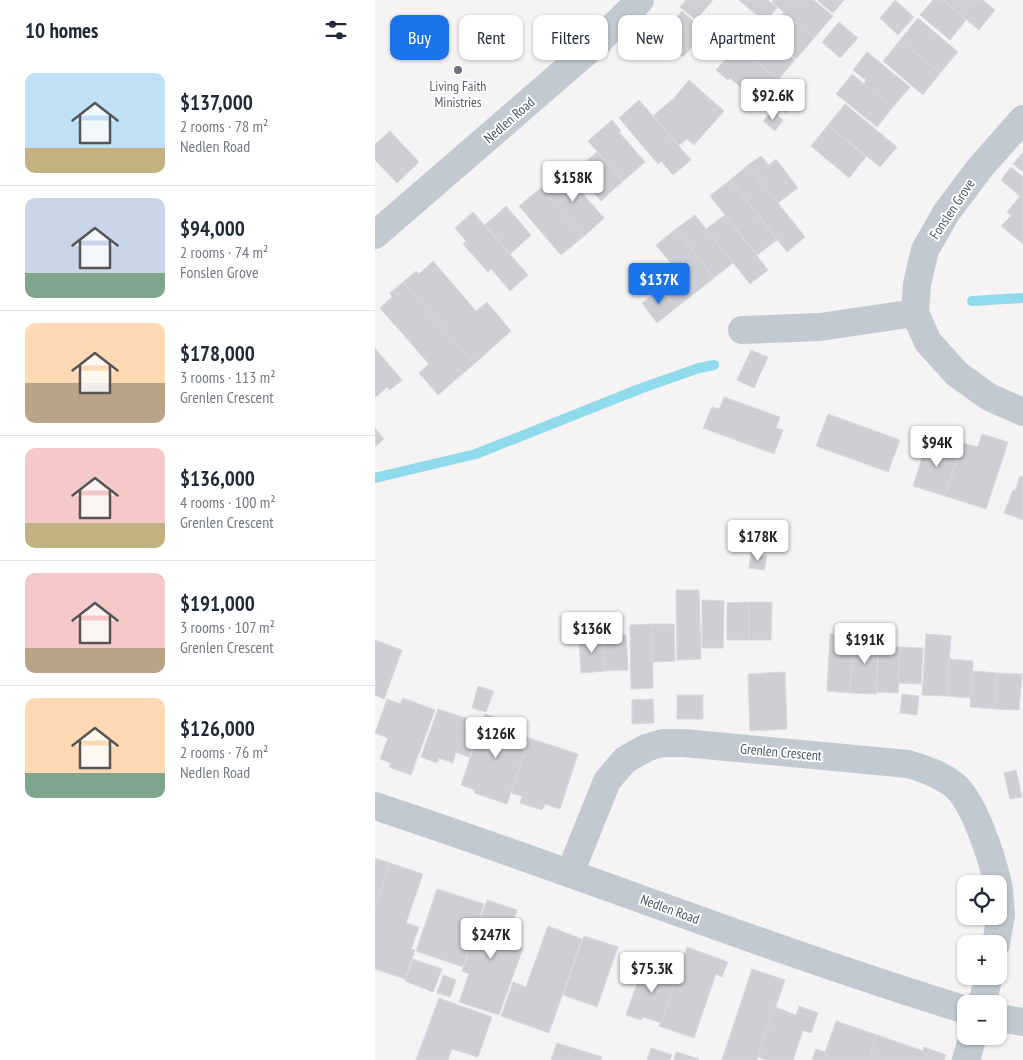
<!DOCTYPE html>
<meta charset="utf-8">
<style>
:root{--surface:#fff;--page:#f2f2f3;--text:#1f2937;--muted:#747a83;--line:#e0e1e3;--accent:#1a73e8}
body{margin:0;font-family:"PT Sans Narrow",sans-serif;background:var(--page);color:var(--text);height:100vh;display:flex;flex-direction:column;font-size:19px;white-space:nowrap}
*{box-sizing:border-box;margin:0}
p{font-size:16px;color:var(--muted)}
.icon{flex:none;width:28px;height:28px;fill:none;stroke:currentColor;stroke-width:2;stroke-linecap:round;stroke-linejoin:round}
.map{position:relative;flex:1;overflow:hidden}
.details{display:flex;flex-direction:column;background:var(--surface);width:375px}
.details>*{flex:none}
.banner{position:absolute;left:15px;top:15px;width:475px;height:45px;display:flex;gap:10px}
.tools{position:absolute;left:582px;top:875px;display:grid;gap:10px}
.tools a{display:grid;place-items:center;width:50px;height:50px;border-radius:10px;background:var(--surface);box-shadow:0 1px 4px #0004;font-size:25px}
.price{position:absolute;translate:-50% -42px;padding:0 11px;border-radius:5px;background:#fff;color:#222;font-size:16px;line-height:32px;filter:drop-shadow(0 1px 2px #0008)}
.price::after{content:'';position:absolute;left:50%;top:30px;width:15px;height:11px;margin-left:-8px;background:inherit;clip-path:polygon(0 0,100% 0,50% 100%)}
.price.on{background:var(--accent);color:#fff}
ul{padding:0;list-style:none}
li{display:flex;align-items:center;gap:15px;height:125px;padding:0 25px}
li+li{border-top:1px solid var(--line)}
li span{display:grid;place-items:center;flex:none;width:140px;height:100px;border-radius:10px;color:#555}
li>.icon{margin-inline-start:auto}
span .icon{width:60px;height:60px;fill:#fffc;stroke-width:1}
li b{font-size:21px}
h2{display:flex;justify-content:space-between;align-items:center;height:60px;padding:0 25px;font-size:21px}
.chip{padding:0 18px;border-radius:10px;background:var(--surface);box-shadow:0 1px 4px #0004;font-size:18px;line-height:45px}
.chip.on{background:var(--accent);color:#fff}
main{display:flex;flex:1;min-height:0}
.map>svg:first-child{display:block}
</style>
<main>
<section class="details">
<h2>10 homes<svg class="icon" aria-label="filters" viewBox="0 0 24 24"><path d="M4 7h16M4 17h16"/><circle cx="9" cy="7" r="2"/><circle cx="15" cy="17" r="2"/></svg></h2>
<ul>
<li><span style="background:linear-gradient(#bfe0f5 75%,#c2b280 0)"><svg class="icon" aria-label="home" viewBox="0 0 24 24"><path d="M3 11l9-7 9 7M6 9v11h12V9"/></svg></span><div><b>$137,000</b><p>2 rooms · 78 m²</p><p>Nedlen Road</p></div></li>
<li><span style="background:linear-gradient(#c9d6e8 75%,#7fa58c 0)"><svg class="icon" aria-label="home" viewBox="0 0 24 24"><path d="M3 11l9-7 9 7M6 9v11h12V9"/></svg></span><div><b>$94,000</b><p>2 rooms · 74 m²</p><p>Fonslen Grove</p></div></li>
<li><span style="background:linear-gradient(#ffd9b3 60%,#b9a48a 0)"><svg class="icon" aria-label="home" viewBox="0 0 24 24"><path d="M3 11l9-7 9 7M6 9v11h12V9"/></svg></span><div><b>$178,000</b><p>3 rooms · 113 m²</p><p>Grenlen Crescent</p></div></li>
<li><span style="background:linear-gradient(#f6c9c9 75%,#c2b280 0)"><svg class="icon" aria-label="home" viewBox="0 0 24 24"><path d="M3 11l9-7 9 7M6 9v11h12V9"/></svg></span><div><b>$136,000</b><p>4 rooms · 100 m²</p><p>Grenlen Crescent</p></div></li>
<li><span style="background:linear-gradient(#f6c9c9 75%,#b9a48a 0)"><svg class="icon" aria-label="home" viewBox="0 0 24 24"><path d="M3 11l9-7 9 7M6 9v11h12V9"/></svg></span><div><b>$191,000</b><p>3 rooms · 107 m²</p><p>Grenlen Crescent</p></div></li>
<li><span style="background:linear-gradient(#ffd9b3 75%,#7fa58c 0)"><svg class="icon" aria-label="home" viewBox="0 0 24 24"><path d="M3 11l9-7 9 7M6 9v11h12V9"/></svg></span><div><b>$126,000</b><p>2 rooms · 76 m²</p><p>Nedlen Road</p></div></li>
</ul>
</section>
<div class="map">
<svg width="648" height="1060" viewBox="0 0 648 1060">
<rect width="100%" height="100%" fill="#f5f3f3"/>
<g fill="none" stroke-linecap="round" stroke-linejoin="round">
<!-- stream -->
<g stroke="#90daee" stroke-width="10">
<path d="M597,301l51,-3"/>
<path d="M0,478l101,-24 166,-66 57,-20 15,-3"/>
</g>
</g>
<!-- building -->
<g fill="#cdcfd5" stroke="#d7d9de">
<path d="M311,0h27l-17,20 -16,-13z"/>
<path d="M364,0h29l9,8 -12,14z"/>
<path d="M399,0h40l19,16 -19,22 -42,-36z"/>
<path d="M442,0h27l-11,13z"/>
<path d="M520,0l19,17 -16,18 -18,-17z"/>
<path d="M558,0h10l23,20 -16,20 -30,-25z"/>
<path d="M568,0h40l12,10 -16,20z"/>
<path d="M307,11l23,21 -22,25 -23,-21z"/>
<path d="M409,12l30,26 -18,21 -30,-26z"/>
<path d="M353,16l11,9 -10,12 -11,-8z"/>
<path d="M543,18l40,34 -18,21 -40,-33z"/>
<path d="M464,22l19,16 -18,20 -18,-16z"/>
<path d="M391,35l29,25 -17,20 -29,-25z"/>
<path d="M525,40l40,33 -17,22 -40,-34z"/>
<path d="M360,48l12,9 2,-2 29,25 -19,22 -29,-24 -2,2 -12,-10z"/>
<path d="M492,52l43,35 -17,20 -29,-23 2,-4 -13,-10z"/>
<path d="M477,74l41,33 -16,20 -41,-33z"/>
<path d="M314,80l35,31 -30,34 -7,-6 -8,6 -26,-29 22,-19z"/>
<path d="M408,88l13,12 -11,13 -4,-3 -4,5 -9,-9z"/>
<path d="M264,100l52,60 -18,15 -12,-14 -3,3 -39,-46z"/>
<path d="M470,104l52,43 -17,20 -52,-42z"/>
<path d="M397,111l11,9 -8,11 -12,-10z"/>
<path d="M237,120l9,11 -2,1 26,30 -22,19 -35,-40z"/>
<path d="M453,125l38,32 -17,21 -38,-32z"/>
<path d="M15,131l29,31 -22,21 -22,-23v-16z"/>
<path d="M222,152l26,29 -22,20 -26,-30z"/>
<path d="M648,152v20l-10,-8z"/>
<path d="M386,156l8,9 7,-6 22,29 -20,15 -30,-38z"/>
<path d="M373,165l57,72 -18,15 -57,-72z"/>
<path d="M636,167l12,10v22l-22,-19z"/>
<path d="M187,170l42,48 -21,19 -42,-49z"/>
<path d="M355,180l47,60 -20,15 -47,-59z"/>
<path d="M166,188l42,49 -22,18 -42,-49z"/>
<path d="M645,196l3,3v45l-22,-18 10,-10 -4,-4z"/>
<path d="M131,206l25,29 -21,19 -25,-29z"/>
<path d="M98,212l55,63 -18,16 -19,-22 -3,3 -25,-28 3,-3 -11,-13z"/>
<path d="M320,215l38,48 -19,15 -38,-49z"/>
<path d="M350,215l43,55 -18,14 -44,-55z"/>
<path d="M301,229l38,49 -19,15 -39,-48z"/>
<path d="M58,261l43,50 11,-9 24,29 -37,33 -71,-82 13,-11 3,3z"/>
<path d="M304,274l16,19 -18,14 -16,-19z"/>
<path d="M28,282l71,82 -36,31 -19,-22 10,-9 -49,-56 12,-11 -2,-4z"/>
<path d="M286,288l16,19 -20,16 -15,-20z"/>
<path d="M0,348l27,32 -12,10 -3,-3 -12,11z"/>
<path d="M376,350l17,7 -14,31 -17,-8z"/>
<path d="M349,397l56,20 -4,11 7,2 -9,24 -71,-26 9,-21 7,2z"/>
<path d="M453,414l72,26 -12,32 -72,-26z"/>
<path d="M0,428l9,11 -9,8z"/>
<path d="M607,434l26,8 -22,67 -41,-13 18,-53 15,4z"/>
<path d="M565,441l21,7 -16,48 -32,-10 14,-43 12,4z"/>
<path d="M645,476l3,1v43l-19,-7 9,-23 2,1z"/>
<path d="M376,553l16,3 -3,14 -15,-2z"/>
<path d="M301,590h23l2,69 -24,1z"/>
<path d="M327,600l22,1 -1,47h-21z"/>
<path d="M374,602v38h-22v-37z"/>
<path d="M374,602h23l-1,38h-22z"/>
<path d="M277,624l1,64 -22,1 -1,-64z"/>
<path d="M277,624h22l1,37 -23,1z"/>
<path d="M455,634l24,1 -4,58 -23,-2z"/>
<path d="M551,634l25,2 -4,60 -25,-1z"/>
<path d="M251,635l2,35 -24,1 -1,-35z"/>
<path d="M479,635l25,1 -3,58 -26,-1z"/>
<path d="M228,636l1,35 -23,2 -2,-36z"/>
<path d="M0,640l27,10 -18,49 -9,-4z"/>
<path d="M504,646l21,1 -2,46 -22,-1z"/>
<path d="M525,647l23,1 -2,36 -23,-1z"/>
<path d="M574,659l24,2 -2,37 -24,-2z"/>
<path d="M598,671l24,2 -2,36 -25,-2z"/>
<path d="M410,672l2,57 -37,2 -2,-57z"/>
<path d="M622,673l25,1 -3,36 -24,-1z"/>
<path d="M103,686l16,5 -8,21 -14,-4z"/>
<path d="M527,694l17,2 -2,19 -17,-2z"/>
<rect x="302" y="695" width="26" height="24"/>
<path d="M28,698l32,12 -24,65 -22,-8 2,-4 -11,-4 8,-21 -13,-5 12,-34 13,5z"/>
<path d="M278,699l1,24 -22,1v-24z"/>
<path d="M63,709l43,14 -12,34 -13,-5 -3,11 -14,-5 -2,5 -16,-6z"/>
<path d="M110,714l37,13 -2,8 9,3 -22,66 -33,-11 1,-3 -14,-5z"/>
<path d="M154,738l49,16 -18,55 -15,-5 -3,6 -22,-7 2,-7 -11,-3z"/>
<path d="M641,770l6,27 -12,2 -6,-26z"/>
<path d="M0,858l15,5 -15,44z"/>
<path d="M15,863l33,11 -17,49 13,4 -8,22 4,1 -10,29 -30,-10v-62z"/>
<path d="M62,889l47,15 -21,63 -47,-16z"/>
<path d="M112,900l30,10 -11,32 17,6 -24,67 -40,-13 10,-28 -7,-3z"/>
<path d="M173,926l34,13 -33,94 -48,-17 12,-34 13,5z"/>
<path d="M209,936l34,11 -21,60 -34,-12z"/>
<path d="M312,947l41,15 -6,15 -6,-3 -22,64 -35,-12z"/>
<path d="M38,959l29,10 -9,23 -28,-11z"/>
<path d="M269,964l33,12 -16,47 -18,-6 -2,3 -15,-5z"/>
<path d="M377,969l33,11 -28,80h-35z"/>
<path d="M68,975l13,5 -6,17 -13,-4z"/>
<path d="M64,998l53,19 -14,40 -26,-8 -4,11h-32z"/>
<path d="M424,1006l19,7 -7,20 -8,-3 -10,30h-27l-8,-3 17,-50 21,8z"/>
<path d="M461,1021l41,14 -8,25h-57l4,-11 9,3z"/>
<path d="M502,1035l46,16 1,-4 22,8 -2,5h-75z"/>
<path d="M182,1043l45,14 -1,3h-50z"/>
<path d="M276,1048l21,7 -2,5h-23z"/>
<path d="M301,1052l23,7 -1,1h-24z"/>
</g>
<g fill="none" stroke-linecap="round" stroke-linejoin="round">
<!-- street -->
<g stroke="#c1cad2" stroke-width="28">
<path d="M648,119l-44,50 -33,44 -21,37 -8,34 -2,29 13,29 29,32 32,23 34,15"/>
<path d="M0,235l223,-193 42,-42"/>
<path d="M367,330l78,-3 95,-14"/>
<path d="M0,806c198,65 392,143 591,204"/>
<path d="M195,873l37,-92 18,-21 21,-12 16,-5h22l224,21c16,5 32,10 46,21 20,16 38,73 44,99"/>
<path d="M621,944l5,-29 -2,-26"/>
<path d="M607,1004l7,-28"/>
<path d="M624,1018l24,4"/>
<path d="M591,1060l7,-24"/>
</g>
</g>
<!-- markers -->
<circle fill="#6b7280" stroke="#fff" stroke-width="2" cx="83" cy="70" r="5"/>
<g text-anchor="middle" stroke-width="4" stroke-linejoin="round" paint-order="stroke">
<!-- worship labels -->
<g font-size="14" fill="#5b616d" stroke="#fff">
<text x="83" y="91">Living Faith<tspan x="83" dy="16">Ministries</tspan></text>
</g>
<!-- street labels -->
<g font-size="14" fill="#4a5661" stroke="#fff">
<text transform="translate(134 120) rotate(-41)" y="5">Nedlen Road</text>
<text transform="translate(577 209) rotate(-56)" y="5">Fonslen Grove</text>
<text transform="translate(406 752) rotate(5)" y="5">Grenlen Crescent</text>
<text transform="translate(295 909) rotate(20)" y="5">Nedlen Road</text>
</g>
</g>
</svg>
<div class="tools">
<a><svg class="icon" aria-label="locate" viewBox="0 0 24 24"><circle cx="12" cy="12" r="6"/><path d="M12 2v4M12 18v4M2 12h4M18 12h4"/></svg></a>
<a>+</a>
<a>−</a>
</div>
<b class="price" style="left:398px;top:121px">$92.6K</b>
<b class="price" style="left:198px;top:203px">$158K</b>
<b class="price on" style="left:284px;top:305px">$137K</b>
<b class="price" style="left:562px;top:468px">$94K</b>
<b class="price" style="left:383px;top:562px">$178K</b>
<b class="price" style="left:217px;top:654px">$136K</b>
<b class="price" style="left:490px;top:665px">$191K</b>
<b class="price" style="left:121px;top:759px">$126K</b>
<b class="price" style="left:116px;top:960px">$247K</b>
<b class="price" style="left:277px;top:994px">$75.3K</b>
<div class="banner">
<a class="chip on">Buy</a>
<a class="chip">Rent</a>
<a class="chip">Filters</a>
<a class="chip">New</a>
<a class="chip">Apartment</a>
</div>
</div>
</main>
